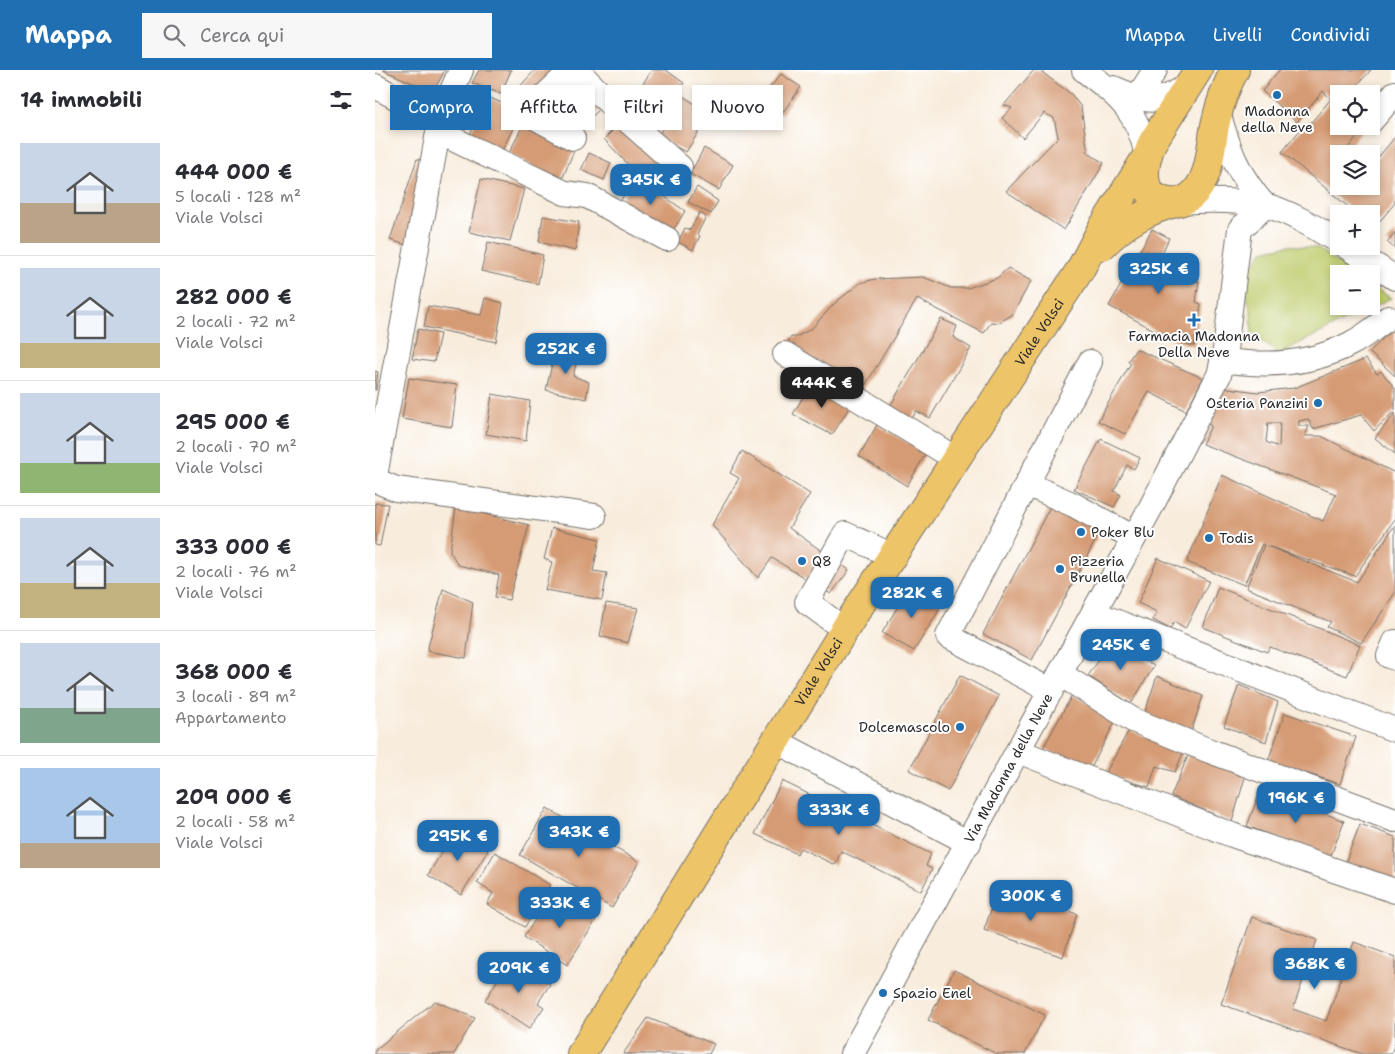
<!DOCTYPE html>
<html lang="it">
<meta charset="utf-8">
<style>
:root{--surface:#fff;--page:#f7f7f7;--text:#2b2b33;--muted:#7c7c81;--line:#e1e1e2;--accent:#1f6fb2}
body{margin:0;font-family:"Shantell Sans",sans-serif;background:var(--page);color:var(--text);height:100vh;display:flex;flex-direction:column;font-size:19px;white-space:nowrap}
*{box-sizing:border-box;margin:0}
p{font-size:16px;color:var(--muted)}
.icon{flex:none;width:28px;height:28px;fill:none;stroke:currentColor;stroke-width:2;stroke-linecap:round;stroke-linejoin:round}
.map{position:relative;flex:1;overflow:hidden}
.panel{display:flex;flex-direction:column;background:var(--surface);width:375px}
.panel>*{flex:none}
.top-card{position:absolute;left:15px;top:15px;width:475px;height:45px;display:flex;gap:10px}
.buttons{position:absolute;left:955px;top:15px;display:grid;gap:10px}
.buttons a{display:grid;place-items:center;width:50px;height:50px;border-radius:0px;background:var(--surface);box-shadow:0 2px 8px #0003;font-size:25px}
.price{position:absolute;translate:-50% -42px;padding:0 11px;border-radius:10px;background:var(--accent);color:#fff;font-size:16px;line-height:32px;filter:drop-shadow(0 1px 2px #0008)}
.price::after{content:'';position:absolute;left:50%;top:30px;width:15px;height:11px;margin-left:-8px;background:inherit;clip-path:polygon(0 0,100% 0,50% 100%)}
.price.on{background:#222;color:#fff}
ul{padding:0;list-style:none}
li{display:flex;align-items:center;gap:15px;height:125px;padding:0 20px}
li+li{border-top:1px solid var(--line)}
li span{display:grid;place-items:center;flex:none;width:140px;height:100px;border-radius:0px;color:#555}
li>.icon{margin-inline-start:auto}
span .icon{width:60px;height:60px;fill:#fffc;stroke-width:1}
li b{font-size:21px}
h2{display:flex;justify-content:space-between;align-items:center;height:60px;padding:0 20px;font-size:21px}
.tag{padding:0 18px;border-radius:0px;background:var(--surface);box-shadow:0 2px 8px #0003;font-size:18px;line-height:45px}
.tag.on{background:var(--accent);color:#fff}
header{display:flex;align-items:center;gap:30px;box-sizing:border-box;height:70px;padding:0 25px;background:var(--accent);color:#fff}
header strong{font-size:24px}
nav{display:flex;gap:28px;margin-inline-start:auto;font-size:18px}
.search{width:350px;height:45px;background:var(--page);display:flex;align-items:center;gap:12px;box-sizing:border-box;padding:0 18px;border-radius:0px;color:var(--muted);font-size:19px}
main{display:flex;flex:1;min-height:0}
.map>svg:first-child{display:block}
</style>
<header>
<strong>Mappa</strong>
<div class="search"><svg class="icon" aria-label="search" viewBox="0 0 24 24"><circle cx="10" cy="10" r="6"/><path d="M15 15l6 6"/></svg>Cerca qui</div>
<nav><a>Mappa</a><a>Livelli</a><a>Condividi</a></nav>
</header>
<main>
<section class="panel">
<h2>14 immobili<svg class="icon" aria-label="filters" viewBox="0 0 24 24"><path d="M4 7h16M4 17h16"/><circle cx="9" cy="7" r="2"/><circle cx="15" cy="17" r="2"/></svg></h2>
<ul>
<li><span style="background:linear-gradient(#c9d6e8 60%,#b9a48a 0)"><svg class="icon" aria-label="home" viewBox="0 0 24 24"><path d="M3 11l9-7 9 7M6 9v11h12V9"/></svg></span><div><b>444 000 €</b><p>5 locali · 128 m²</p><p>Viale Volsci</p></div></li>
<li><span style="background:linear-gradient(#c9d6e8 75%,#c2b280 0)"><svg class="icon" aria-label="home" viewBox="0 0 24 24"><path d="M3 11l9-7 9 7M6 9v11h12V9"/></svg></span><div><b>282 000 €</b><p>2 locali · 72 m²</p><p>Viale Volsci</p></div></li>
<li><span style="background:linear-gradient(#c9d6e8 70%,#8fb573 0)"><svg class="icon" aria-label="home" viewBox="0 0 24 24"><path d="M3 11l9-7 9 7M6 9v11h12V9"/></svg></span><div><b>295 000 €</b><p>2 locali · 70 m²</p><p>Viale Volsci</p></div></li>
<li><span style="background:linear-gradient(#c9d6e8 65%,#c2b280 0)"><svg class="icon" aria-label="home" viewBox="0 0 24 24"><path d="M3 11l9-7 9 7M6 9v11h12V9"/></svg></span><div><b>333 000 €</b><p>2 locali · 76 m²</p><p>Viale Volsci</p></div></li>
<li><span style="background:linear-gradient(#c9d6e8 65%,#7fa58c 0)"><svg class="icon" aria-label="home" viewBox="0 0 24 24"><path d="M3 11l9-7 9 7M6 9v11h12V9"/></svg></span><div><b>368 000 €</b><p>3 locali · 89 m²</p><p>Appartamento</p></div></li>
<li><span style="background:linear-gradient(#a9c7e8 75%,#b9a48a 0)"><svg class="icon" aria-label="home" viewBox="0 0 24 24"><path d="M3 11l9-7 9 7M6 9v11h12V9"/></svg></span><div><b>209 000 €</b><p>2 locali · 58 m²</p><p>Viale Volsci</p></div></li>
</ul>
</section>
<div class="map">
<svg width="1020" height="984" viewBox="0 0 1020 984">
<rect width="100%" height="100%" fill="#fff"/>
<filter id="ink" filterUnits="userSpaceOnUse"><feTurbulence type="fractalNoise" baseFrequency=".02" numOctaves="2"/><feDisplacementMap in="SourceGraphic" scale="10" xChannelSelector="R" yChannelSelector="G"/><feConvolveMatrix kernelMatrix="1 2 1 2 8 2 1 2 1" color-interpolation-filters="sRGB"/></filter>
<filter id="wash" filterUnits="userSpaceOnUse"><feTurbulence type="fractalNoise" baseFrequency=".0096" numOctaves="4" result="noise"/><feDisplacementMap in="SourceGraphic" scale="20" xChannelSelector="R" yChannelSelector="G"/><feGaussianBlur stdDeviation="1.12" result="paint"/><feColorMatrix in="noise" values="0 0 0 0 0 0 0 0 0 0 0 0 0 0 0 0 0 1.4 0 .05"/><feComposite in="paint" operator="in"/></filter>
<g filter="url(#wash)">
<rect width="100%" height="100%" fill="#f8ecdc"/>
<!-- green -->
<path fill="#c0cd6f" stroke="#767c4d" d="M914,175l28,3 38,26h-16v32h32v-21l20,13 -113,56 -26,-20 -1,-24 -7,-21 1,-14 18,-24z"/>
<g id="blocks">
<!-- building -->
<g fill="#d59b75" fill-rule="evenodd">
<path d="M8,0h62l-12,22z"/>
<path d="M104,0h32l-10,24 -29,-11z"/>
<path d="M160,0h23l-30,36 -16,-11z"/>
<path d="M277,0h14l18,13 -26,41 -31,-17z"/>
<path d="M659,0h5l32,24 10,13 7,46 16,10 -40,67 -58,-39 52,-54 -4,-19 -10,-5 -21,25 -21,-20 10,-10 -8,-3z"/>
<path d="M904,0h92l-22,24h-10v32h26l-17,22 7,6h-16v32h32v-20l24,-29v66l-21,25 -3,-2v-12h-14l-75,-62 23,-28 3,2 23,-27 -8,-8 -26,31 -35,-31z"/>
<path d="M406,4l20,13 -20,28 -19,-18z"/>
<path d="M196,9l32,27 -30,29 -30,-29z"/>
<path d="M98,20l48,22 -20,41 -33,-15 10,-19 -19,-9z"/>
<path d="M308,26l27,18 -24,38 -29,-15z"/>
<path d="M150,51l50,27 -14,34 -52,-29z"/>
<path d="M247,51l40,35 -23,20 -35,-37z"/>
<path d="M329,78l29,17 -14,25 -29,-16z"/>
<path d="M214,83l22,10 -7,17 -23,-10z"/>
<path d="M288,88l19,15 -9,12 -19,-15z"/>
<path d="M42,89l10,1 -21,85 -16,-5z"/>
<path d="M262,107l48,34 -14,23 -54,-29z"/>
<path d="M106,109l43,10 -14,52 -41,-9z"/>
<path d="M322,117l21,14 -7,13 -23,-12z"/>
<path d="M325,142l6,5 -9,17 3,2 -7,14 -15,-8 7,-14 5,2z"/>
<path d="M168,146l36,6 -4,29 -36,-9z"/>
<path d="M777,159l17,9 -14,31 16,8 28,4 -3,21 5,2 -7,42 -21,-6 -64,-34z"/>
<path d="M1020,162v17l-8,-7z"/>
<path d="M113,172l55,13 -5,29 -57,-13z"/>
<path d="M633,198l23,13 -19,34 -14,8 -7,-1 -7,11 -67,-34 -57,95 -75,-46 6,-11h5l15,-8 24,-26 25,-20 15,-4 48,-2 28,11h17l29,-10z"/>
<path d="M110,228l18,5 -7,39 -72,-15 4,-21 53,9z"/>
<path d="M566,249l16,7 -4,11 18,11 -41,70 -14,-7 -5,10 -22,-13z"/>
<path d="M1020,257v49l-26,-24z"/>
<path d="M43,259l22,5 -6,28 -22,-3z"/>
<path d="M181,277l23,6 -6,23 16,6 -3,17 -40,-9z"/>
<path d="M761,279l67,29 -17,33 -37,-19 -24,42 -27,-13 33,-58 -3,-2z"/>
<path d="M991,289l11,15 4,-3 14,17v22l-21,21 -13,-16 -48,14 -5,-10 -9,2v5h10l-4,10h16l74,37v46l-40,57 -88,-30 90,36 38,-57v68l-34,50 -34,-16 4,-5 -85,-34 18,-43 -2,-1 -18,41 -57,-23 35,-87 101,46 13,-27 -134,-50 9,-18 -6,-4 16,-35 37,5 36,-4zM893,353h12l-1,24 -13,-5z"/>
<path d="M0,301l3,1 -2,18h-1z"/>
<path d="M34,308l48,7 -5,42 -50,-8z"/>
<path d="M437,312l39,23 -19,30 -39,-21z"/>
<path d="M117,324l38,7 -4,40 -40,-7z"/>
<path d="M1020,343v41l-20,-16z"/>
<path d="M502,355l49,28 -19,33 -48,-30z"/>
<path d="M726,369l39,19 -6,11 -7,-4 -13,26 7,4 -7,12 -40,-18z"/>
<path d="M367,381l68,43 -21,34 60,42 -18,24 -59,-36 -14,20 -46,-53 27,-47 -9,-5z"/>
<path d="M0,433l13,1 -8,42 -5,-1z"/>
<path d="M677,433l49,27 -69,130 -49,-26z"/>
<path d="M81,437l73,18 -20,75 -14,-3 4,-22 -41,-10 -8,-14z"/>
<path d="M177,458l48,11 -7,32 14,2 -5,27 -57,-10 7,-28 -8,-3z"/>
<path d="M783,488l51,23 -24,48 -11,-7 -4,7 -17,-9 4,-8 -19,-9z"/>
<path d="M535,516l32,19 -28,46 -32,-18z"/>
<path d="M843,517l142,58 -13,31 -77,-29 -3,5 -64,-25z"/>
<path d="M68,519l30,13 -7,56 -39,-7z"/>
<path d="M231,533l32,5 -10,35 -28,-7z"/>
<path d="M738,569l41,27 -23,38 -43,-28z"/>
<path d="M585,605l39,21 -51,95 -39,-21z"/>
<path d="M782,606l46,20 -13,39 -47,-17z"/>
<path d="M864,615l39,17 -12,40 -42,-16z"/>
<path d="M697,625l45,23 -27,52 -47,-22z"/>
<path d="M910,643l71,24 -16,47 -72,-23z"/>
<path d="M754,660l55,21 -9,21 -19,-6 -7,21 -44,-13z"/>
<path d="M815,681l56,23 -14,48 -61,-26z"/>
<path d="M407,711l149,73 -5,12 6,3 -11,22 -80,-40 -6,14 -35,-17 -3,6 -42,-20z"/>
<path d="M886,719l83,32 -14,37 -83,-32z"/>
<path d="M172,738l92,54 -27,46 -92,-53z"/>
<path d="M985,754l35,13v44l-50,-18z"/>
<path d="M80,760l33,20 -27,45 -33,-20z"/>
<path d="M120,782l55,33 -25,42 -38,-23 6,-11 -16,-10z"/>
<path d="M624,817l78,27 -14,43 -79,-27z"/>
<path d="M177,823l44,27 -29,45 -43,-28z"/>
<path d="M877,847l65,23 -24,69 33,12 28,-79 41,15v85l-4,12h-29l-141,-50z"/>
<path d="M136,889l39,25 -12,19 6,4 -15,22 -44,-29z"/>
<path d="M579,900l91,45 -20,39h-28l-69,-34z"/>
<path d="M60,931l40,17 -21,36h-79v-4z"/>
<path d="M273,948l66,26 -5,10h-86z"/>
</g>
</g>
</g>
<g filter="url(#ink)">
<use href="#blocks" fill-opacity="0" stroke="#736f69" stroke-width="1"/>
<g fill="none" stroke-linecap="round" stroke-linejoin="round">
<!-- minor casing -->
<g stroke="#736f69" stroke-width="26">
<g id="minor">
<path d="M197,0l-36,34 2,15 35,19"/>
<path d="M202,0l43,44 60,53"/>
<path d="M709,0c35,27 54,41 63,86"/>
<path d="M0,16l35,19 31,11 20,-46"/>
<path d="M738,18c35,14 42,18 76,-3"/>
<path d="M763,27l17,-27"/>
<path d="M843,42c11,38 20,64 47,94"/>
<path d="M66,46l10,22 114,55 22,3 80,43"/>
<path d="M996,51l24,-28"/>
<path d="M804,132c28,-2 57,-2 84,3 24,5 55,24 76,37"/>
<path d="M970,176l50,32"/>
<path d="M410,284l171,105"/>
<path d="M847,290c44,7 88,5 128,-16 14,-7 26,-17 38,-26"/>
<path d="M0,406l66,-360"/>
<path d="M0,410l21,9 198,27"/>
<path d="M652,414l47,21 60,33"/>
<path d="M719,543l301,117"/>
<path d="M470,560l-38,-28 38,-68 48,22"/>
<path d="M1020,572l-6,14 6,2"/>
<path d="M685,604l73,46 77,31 185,69"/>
<path d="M676,621l-103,-55 142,-274"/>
<path d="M401,671l193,102"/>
<path d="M643,681l214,84 163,56"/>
<path id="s1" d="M477,984l299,-547 68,-132 6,-25 15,-121 25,-23"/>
</g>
</g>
<!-- major casing -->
<g stroke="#736f69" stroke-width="30">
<g id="major">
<path d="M823,0l-46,73c-8,21 -15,51 13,58 9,3 18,1 26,-5 21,-17 19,-51 25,-75 4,-18 10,-35 19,-51"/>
<path d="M727,176c23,-23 45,-36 77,-44"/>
<path id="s2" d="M206,984l274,-441 225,-343 21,-40 46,-74"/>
</g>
</g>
<!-- minor -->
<use href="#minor" stroke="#fff" stroke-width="24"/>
<!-- major -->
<use href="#major" stroke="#eec469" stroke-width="28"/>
</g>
</g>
<!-- markers -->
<g fill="#1f6fb2" stroke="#fff" stroke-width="2">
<circle cx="902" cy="25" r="5"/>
<path d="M816.5 242.5h5v5h5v5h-5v5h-5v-5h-5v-5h5z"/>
<circle cx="943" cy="333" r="5"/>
<circle cx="706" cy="462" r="5"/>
<circle cx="834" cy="468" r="5"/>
<circle cx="427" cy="491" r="5"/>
<circle cx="685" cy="499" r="5"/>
<circle cx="585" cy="657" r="5"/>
<circle cx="508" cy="923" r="5"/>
</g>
<g text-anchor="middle" stroke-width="4" stroke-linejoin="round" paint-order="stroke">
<!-- poi labels -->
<g font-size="14" fill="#2b2b2b" stroke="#fff" text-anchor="start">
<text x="902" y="46" text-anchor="middle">Madonna<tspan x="902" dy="16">della Neve</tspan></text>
<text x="819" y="271" text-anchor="middle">Farmacia Madonna<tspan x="819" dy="16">Della Neve</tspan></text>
<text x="933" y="338" text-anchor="end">Osteria Panzini</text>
<text x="716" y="467">Poker Blu</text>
<text x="844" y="473">Todis</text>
<text x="437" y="496">Q8</text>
<text x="695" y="496">Pizzeria<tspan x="695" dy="16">Brunella</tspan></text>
<text x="575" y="662" text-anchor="end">Dolcemascolo</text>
<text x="518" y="928">Spazio Enel</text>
</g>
<!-- street labels -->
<g font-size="14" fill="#2b2b2b" stroke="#fff">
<text dy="5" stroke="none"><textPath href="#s2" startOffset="855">Viale Volsci</textPath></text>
<text dy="5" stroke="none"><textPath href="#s2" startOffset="450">Viale Volsci</textPath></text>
<text dy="5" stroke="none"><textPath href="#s1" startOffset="326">Via Madonna della Neve</textPath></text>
</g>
</g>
</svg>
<div class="buttons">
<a><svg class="icon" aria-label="locate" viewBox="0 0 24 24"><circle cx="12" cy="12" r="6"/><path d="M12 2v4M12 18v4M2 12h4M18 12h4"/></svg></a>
<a><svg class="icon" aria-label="layers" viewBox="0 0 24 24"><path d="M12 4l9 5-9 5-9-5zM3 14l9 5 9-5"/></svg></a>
<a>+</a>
<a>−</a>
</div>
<b class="price" style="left:276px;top:136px">345K €</b>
<b class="price" style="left:784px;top:225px">325K €</b>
<b class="price" style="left:191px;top:305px">252K €</b>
<b class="price on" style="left:447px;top:339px">444K €</b>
<b class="price" style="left:537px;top:549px">282K €</b>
<b class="price" style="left:746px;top:601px">245K €</b>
<b class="price" style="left:921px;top:754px">196K €</b>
<b class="price" style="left:464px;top:766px">333K €</b>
<b class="price" style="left:204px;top:788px">343K €</b>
<b class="price" style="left:83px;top:792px">295K €</b>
<b class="price" style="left:656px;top:852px">300K €</b>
<b class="price" style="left:185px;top:859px">333K €</b>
<b class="price" style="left:940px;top:920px">368K €</b>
<b class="price" style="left:144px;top:924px">209K €</b>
<div class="top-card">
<a class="tag on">Compra</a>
<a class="tag">Affitta</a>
<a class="tag">Filtri</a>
<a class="tag">Nuovo</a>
</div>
</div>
</main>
